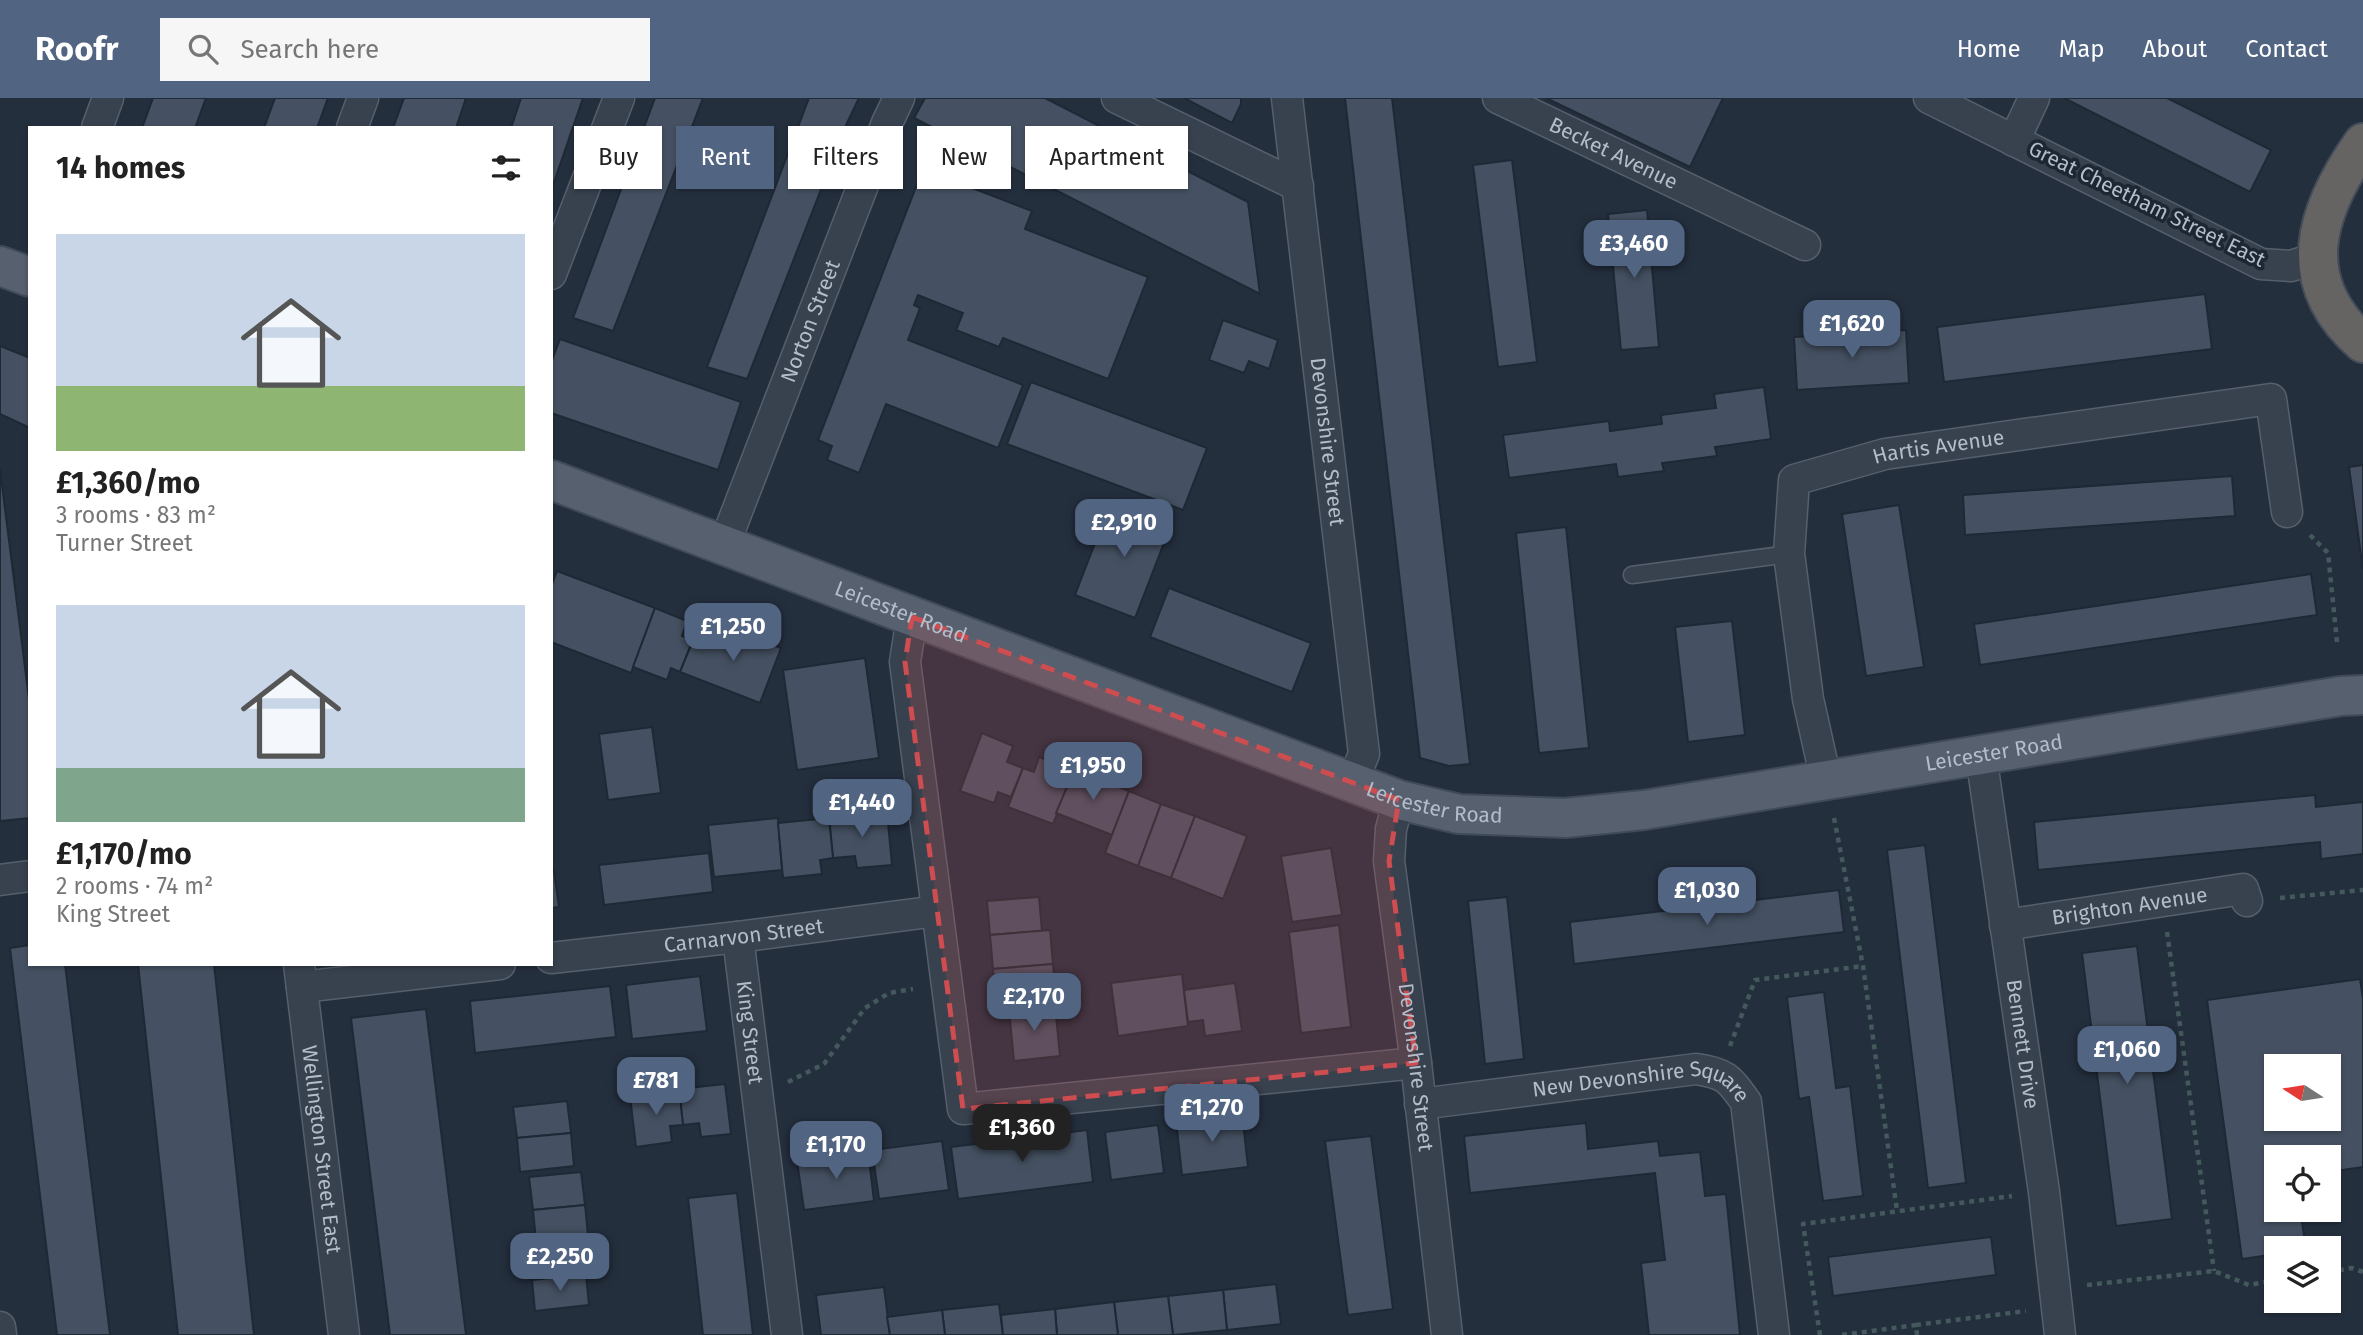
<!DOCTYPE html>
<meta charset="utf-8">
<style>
:root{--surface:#fff;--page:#f6f6f6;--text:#222;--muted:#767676;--accent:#516482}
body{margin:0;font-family:"Fira Sans",sans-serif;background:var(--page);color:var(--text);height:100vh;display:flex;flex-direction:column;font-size:26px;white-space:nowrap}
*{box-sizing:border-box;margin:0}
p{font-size:23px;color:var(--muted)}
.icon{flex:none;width:38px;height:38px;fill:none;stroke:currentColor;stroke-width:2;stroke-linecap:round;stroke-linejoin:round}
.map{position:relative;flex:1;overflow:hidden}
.sheet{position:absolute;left:28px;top:28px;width:525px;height:840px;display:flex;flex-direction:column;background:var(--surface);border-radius:0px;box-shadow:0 2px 5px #0004}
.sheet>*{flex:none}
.guide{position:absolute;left:574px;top:28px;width:665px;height:63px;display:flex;gap:14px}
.needle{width:46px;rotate:282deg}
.tools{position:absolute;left:2264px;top:956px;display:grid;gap:14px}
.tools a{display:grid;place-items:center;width:77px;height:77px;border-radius:0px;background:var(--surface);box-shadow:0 2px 5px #0004;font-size:35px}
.price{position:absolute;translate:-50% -60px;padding:0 16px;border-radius:14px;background:var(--accent);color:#fff;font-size:23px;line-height:46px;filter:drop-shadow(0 2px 4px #0008)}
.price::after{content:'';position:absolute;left:50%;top:42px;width:21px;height:16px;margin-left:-10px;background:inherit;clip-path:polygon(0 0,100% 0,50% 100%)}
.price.selected{background:#222;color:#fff}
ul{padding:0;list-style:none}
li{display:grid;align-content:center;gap:14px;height:371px;padding:0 28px}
li span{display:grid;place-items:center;height:217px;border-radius:0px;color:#555}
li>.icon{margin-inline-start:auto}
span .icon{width:126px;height:126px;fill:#fffc;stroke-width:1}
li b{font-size:30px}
h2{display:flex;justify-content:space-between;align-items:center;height:84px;padding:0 28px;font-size:30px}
.chip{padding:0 24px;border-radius:0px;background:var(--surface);box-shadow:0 2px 5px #0004;font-size:24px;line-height:63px}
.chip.selected{background:var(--accent);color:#fff}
header{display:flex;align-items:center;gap:42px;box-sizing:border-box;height:98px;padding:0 35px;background:var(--accent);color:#fff}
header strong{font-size:33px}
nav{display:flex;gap:38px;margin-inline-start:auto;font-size:24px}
.search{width:490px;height:63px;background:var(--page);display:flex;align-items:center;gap:18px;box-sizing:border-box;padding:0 24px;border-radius:0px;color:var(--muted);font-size:26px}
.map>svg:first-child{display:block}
</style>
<header>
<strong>Roofr</strong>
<div class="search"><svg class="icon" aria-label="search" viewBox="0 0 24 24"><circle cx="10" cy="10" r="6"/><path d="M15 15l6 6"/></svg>Search here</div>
<nav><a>Home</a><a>Map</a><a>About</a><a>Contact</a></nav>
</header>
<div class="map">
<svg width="2363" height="1237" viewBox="0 0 2363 1237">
<rect width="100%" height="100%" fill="#242f3e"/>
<!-- building -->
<g fill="#455162" stroke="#1f2835" stroke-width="2" fill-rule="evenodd">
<path d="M153,0h53l-11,30h-53z"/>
<path d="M275,0h53l-11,30h-53z"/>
<path d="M404,0h62l-10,30h-63z"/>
<path d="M521,0h62l-32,93v-63h-40z"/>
<path d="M655,0h48l-90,233 -40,-13z"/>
<path d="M809,0h50l-12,25 -100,256 -40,-12z"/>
<path d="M925,0h120l203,104 12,92 -346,-176z"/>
<path d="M1184,0h57v6l-9,19z"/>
<path d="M1345,0h47l78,666 -21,2 -29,-8z"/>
<path d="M1546,0h177l-33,69z"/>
<path d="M2064,0h103l104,52 -21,42z"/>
<path d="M1512,62l25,202 -39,5 -25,-202z"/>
<path d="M923,71l109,42 -7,18 123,48 -40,102 -105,-41 -4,9 -43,-17 7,-17 -45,-18 -4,10 6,3 -12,32 115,45 -25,63 -112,-44 -27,69 -32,-13 5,-14 -14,-6z"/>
<path d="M1647,112l12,137 -38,3 -13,-136z"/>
<path d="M2205,196l7,55 -268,33 -7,-55z"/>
<path d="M1223,222l55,20 -9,29 -20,-8 -5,12 -35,-13z"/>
<path d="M1906,232l3,53 -112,7 -3,-53z"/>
<path d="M560,241l181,63 -23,68 -167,-57v-50z"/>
<path d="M0,248l30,12v70l-30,-14z"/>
<path d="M1031,284l176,66 -24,62 -176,-66z"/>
<path d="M1764,289l7,52 -56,8 2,9 -55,7 2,8 -46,6 -2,-13 -107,14 -6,-43 106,-14 1,10 52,-7 -1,-9 55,-7 -2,-14z"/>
<path d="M2363,367v105l-14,-103z"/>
<path d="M0,371l30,238v111l-30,3z"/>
<path d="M2232,378l3,40 -270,19 -2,-40z"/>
<path d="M1112,401l60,23 -37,96 -60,-23z"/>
<path d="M1899,407l25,162 -58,9 -24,-162z"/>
<path d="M1566,429l23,221 -50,5 -23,-220z"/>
<path d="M557,473l98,37 -24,65 -80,-31v-55z"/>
<path d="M2311,476l6,41 -337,50 -6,-41z"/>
<path d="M1169,490l142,55 -19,49 -142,-55z"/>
<path d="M655,510l32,13 -5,15 11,4 -13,32 -9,-4 -4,12 -34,-13z"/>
<path d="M1732,523l13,114 -57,7 -13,-115z"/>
<path d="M720,527l61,23 -21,55 -80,-31 13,-32 18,8z"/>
<path d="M865,560l14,100 -82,12 -14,-100z"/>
<path d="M652,629l9,66 -53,7 -9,-66z"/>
<path d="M982,635l31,13 -6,16 16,6 -12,29 -13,-5 -4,11 -34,-12z"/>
<path d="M1039,659l35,13 -21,54 -45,-17 15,-39 11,4z"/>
<path d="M1074,672l55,21 -17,44 -56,-22z"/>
<path d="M1129,693l32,13 -23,62 -33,-13z"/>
<path d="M2315,697l1,12 47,-5v52l-42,5 -1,-17 -282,28 -4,-48z"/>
<path d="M1161,706l34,12 -24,62 -33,-12z"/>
<path d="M887,714l5,53 -35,3 -2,-12 -22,2 -4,-40z"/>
<path d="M1195,718l52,20 -24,63 -52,-21z"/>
<path d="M778,720l4,52 -68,7 -6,-52z"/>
<path d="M829,720l4,40 -13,2 2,14 -39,4 -5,-55z"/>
<path d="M1925,747l41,338 -38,5 -41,-338z"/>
<path d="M1331,750l11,67 -50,7 -11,-66z"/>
<path d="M709,755l4,39 -109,13 -5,-40z"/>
<path d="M551,773h3l5,36 -8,1z"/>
<path d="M1839,792l5,42 -270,32 -4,-42z"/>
<path d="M1039,799l3,34 -52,4 -3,-34z"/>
<path d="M1507,799l17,162 -39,5 -17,-163z"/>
<path d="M1339,827l12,102 -50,6 -12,-101z"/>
<path d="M1050,832l3,34 -60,5 -3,-34z"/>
<path d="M30,847v19h35l45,371h-53l-47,-387z"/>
<path d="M2137,848l35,273 -56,7 -34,-273z"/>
<path d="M138,866h76l40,371h-76z"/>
<path d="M1053,866l3,35 -60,5 -3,-35z"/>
<path d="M1182,876l6,52 -70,10 -7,-53z"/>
<path d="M700,878l7,55 -75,8 -6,-54z"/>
<path d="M2360,881l3,20v168l-34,5v-15h-52v52h23l6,39h-29v6l-35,5 -35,-259zM2277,968h52v52h-52z"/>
<path d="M1235,885l7,48 -37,5 -2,-16 -15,2 -4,-32z"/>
<path d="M610,888l6,51 -141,16 -5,-52z"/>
<path d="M1824,894l12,96 14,-2 13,110 -40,5 -14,-104 -10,2 -12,-102z"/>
<path d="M1055,907l5,51 -46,5 -5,-51z"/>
<path d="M426,911l40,326h-76l-39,-317z"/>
<path d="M725,986l6,50 -30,3 -2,-14 -16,2 -4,-36z"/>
<path d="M679,991l4,36 -13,1 2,16 -36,5 -6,-51z"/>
<path d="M567,1003l4,32 -54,5 -4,-31z"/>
<path d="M1242,1015l6,54 -66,8 -6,-55z"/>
<path d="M1586,1025l2,26 70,-8 2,15 40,-4 5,44 21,-2 14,141h-91l-8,-72 24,-3 -10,-87 -185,20 -6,-57z"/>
<path d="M1158,1027l6,48 -53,7 -6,-48z"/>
<path d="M1087,1032l6,52 -135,17 -7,-52z"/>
<path d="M571,1035l3,33 -54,6 -3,-34z"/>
<path d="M1371,1038l22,173 -45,6 -23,-174z"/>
<path d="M942,1043l7,49 -70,9 -7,-49z"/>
<path d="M868,1053l6,50 -70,9 -7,-49z"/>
<path d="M581,1074l4,33 -52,5 -4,-33z"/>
<path d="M737,1095l16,142h-50l-15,-137z"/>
<path d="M585,1107l3,30 -52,6 -3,-31z"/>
<path d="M1991,1139l5,38 -163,21 -5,-39z"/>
<path d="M583,1144l3,32 -54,6 -3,-32z"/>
<path d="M586,1176l3,31 -54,6 -3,-31z"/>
<path d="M1276,1186l5,40 -54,6 -4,-40z"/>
<path d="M884,1189l6,48h-69l-5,-40z"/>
<path d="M1223,1192l4,40 -54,5 -5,-39z"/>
<path d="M1168,1198l5,39h-55l-4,-33z"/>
<path d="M1114,1204l4,33h-61l-2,-26z"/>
<path d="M999,1206l4,31h-58l-3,-25z"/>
<path d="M1055,1211l2,26h-54l-2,-20z"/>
<path d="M942,1212l3,25h-55l-3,-18z"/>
</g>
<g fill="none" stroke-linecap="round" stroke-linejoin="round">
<!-- service casing -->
<g stroke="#565f6c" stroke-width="19">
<path id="service" d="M1632,477l157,-21"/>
</g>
<!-- minor casing -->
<g stroke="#565f6c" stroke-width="33">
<g id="minor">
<path d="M1117,0l181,88"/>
<path id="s1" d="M1287,0l77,656 -12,29"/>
<path id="s2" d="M1498,0l307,147"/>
<path d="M1929,0l332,166 30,2 25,-8"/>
<path d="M97,30l11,-30"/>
<path d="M352,30l11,-30"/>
<path d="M2014,43l20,-43"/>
<path d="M551,176l68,-176"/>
<path id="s3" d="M724,447l163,-422 12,-25"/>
<path d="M912,519l-7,45 58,447 453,-46"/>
<path id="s4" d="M1981,657l63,437 16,143"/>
<path id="s5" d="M1826,682l-18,-81 -19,-145 5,-74 91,-26 386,-55 16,113"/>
<path id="s6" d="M1399,702l-8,29 -2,32 27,202 31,272"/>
<path d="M0,782l30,-4"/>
<path id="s7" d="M2005,827l238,-36 4,12"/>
<path id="s8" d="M738,839l49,398"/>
<path id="s9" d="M551,860l187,-21 199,-26"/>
<path id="s10" d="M299,866l45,371"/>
<path d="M302,889l198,-23"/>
<path id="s11" d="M1420,1006l276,-35c30,5 32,8 50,33l28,233"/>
<path d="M0,1229l1,8"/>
</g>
</g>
<!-- primary casing -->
<g stroke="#414a57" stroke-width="42">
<g id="primary">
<path d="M0,168l30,11"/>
<path id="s12" d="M551,382l848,320 60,14 106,4 79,-8 697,-114 22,-1"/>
</g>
</g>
<!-- trunk casing -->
<g stroke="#434c59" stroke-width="42">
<path id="trunk" d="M2363,45c-48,68 -71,138 0,200"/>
</g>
<!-- path -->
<g stroke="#44595c" stroke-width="4.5" stroke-dasharray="5 5" stroke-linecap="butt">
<path d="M2310,437l18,18 9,89"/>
<path d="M1834,720l29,148 34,245"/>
<path d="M2280,800l83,-8"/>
<path d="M2167,834l47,339"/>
<path d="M1730,948l25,-66 108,-14"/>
<path d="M788,984l36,-18 41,-56 24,-15 24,-4"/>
<path d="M2329,1174l23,-4 11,4"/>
<path d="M2087,1187l127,-14 35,14 28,-5"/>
<path d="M1916,1227l110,-14"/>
<path d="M1820,1237l-17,-111 209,-28"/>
<path d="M1842,1237l74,-10 1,10"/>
</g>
<!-- service -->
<use href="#service" stroke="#38414e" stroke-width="16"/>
<!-- minor -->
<use href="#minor" stroke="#38414e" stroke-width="30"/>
<!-- primary -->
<use href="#primary" stroke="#56606e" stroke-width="38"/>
<!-- trunk -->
<use href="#trunk" stroke="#656462" stroke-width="38"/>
</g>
<!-- marked area -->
<path fill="#ce4d50" fill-opacity="0.2" stroke="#ce4d50" stroke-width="5" stroke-dasharray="14 9" stroke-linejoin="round" d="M912,519l487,183 -10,61 27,202 -453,46 -58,-447z"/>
<g text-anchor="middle" stroke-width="7" stroke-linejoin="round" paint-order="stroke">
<!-- street labels -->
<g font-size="21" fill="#b4bcc9" stroke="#1d2633">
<text dy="7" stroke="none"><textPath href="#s2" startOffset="128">Becket Avenue</textPath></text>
<text transform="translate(2147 106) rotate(26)" y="7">Great Cheetham Street East</text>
<text dy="7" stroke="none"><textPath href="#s3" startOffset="240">Norton Street</textPath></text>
<text dy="7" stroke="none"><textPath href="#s1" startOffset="346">Devonshire Street</textPath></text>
<text dy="7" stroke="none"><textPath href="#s5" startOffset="452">Hartis Avenue</textPath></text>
<text dy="7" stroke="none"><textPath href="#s12" startOffset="374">Leicester Road</textPath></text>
<text dy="7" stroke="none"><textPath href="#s12" startOffset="1508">Leicester Road</textPath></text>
<text dy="7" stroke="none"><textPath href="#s12" startOffset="942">Leicester Road</textPath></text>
<text dy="7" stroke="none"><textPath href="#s7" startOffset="126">Brighton Avenue</textPath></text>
<text dy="7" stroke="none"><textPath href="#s9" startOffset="194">Carnarvon Street</textPath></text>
<text dy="7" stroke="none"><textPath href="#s8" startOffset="96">King Street</textPath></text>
<text dy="7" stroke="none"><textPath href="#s4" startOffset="292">Bennett Drive</textPath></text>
<text dy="7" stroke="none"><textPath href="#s6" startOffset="270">Devonshire Street</textPath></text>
<text dy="7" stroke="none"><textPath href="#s11" startOffset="226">New Devonshire Square</textPath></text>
<text dy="7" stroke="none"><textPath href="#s10" startOffset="187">Wellington Street East</textPath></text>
</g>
</g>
</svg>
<div class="tools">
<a><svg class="needle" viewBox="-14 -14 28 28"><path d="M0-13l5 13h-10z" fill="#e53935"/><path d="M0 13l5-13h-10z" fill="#767676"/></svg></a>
<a><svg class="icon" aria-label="locate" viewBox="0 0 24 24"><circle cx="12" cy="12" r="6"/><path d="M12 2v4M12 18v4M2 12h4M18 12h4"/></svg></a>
<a><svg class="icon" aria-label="layers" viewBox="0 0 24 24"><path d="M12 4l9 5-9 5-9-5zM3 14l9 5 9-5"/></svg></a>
</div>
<b class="price" style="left:1634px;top:182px">£3,460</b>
<b class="price" style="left:1852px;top:262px">£1,620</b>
<b class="price" style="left:1124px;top:461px">£2,910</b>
<b class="price" style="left:733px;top:565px">£1,250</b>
<b class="price" style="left:1093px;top:704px">£1,950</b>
<b class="price" style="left:862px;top:741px">£1,440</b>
<b class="price" style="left:1707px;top:829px">£1,030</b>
<b class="price" style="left:1034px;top:935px">£2,170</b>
<b class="price" style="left:2127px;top:988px">£1,060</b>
<b class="price" style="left:656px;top:1019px">£781</b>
<b class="price" style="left:1212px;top:1046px">£1,270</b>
<b class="price selected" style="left:1022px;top:1066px">£1,360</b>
<b class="price" style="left:836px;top:1083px">£1,170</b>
<b class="price" style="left:560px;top:1195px">£2,250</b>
<div class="guide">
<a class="chip">Buy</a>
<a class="chip selected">Rent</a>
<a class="chip">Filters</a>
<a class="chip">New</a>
<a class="chip">Apartment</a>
</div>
<section class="sheet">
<h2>14 homes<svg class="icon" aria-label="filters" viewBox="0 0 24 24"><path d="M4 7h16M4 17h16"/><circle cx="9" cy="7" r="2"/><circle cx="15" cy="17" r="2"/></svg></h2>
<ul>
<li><span style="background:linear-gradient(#c9d6e8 70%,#8fb573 0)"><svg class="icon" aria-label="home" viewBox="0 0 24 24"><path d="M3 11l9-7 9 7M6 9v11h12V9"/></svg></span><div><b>£1,360/mo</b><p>3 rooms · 83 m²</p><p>Turner Street</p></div></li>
<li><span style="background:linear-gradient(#c9d6e8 75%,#7fa58c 0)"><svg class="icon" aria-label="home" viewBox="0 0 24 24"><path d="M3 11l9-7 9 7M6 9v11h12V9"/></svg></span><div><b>£1,170/mo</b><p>2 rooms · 74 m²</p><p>King Street</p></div></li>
</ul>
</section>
</div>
